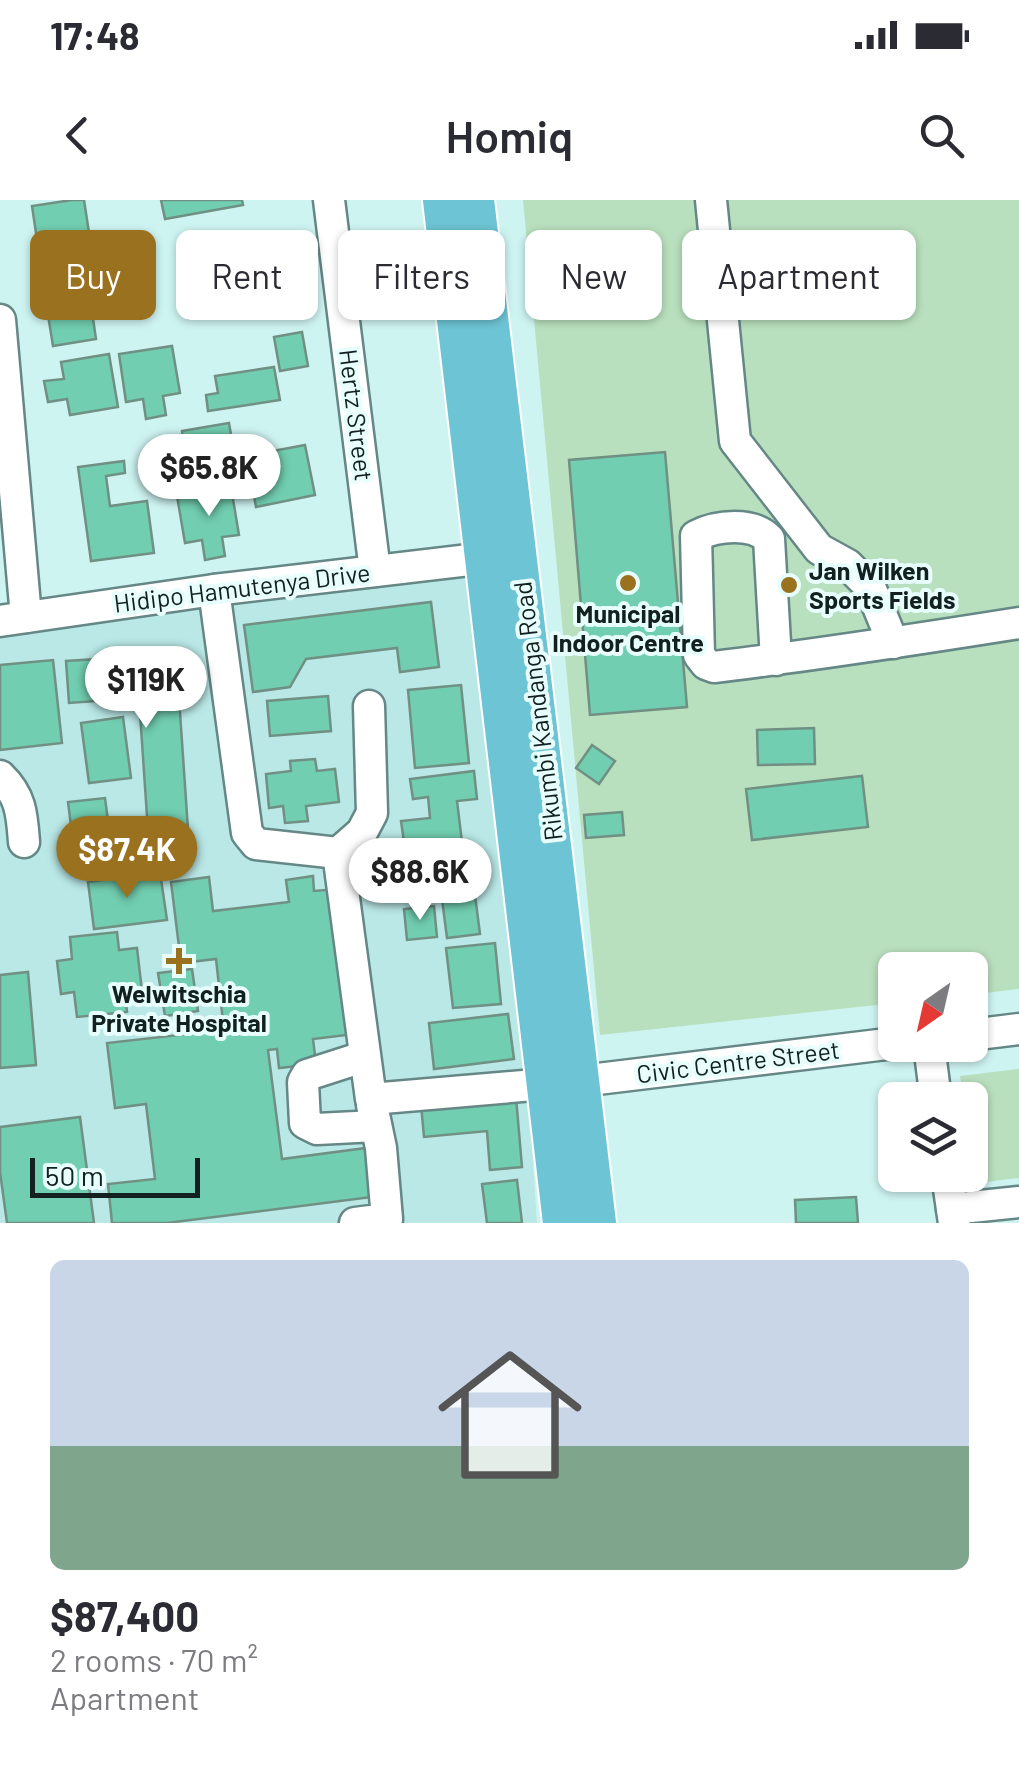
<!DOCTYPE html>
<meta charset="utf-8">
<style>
:root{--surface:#fff;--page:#f2f2f3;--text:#2b2b33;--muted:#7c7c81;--accent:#9a721f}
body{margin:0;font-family:Barlow,sans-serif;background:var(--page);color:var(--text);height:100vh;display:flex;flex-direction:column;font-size:38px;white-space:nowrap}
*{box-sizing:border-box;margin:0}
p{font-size:32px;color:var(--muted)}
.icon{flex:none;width:55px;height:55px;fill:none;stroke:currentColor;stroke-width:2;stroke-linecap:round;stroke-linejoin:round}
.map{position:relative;height:1023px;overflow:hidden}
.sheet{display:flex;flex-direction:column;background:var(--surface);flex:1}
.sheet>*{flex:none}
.top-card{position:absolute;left:30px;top:30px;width:960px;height:90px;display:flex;gap:20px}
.needle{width:65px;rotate:214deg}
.tools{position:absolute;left:878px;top:752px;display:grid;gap:20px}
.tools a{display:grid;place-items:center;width:110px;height:110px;border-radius:15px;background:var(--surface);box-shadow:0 2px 8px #0004;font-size:50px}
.scale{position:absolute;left:30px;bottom:25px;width:170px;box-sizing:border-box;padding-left:10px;border:5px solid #122120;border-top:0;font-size:28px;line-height:35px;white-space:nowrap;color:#122120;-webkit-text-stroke:8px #e7fefd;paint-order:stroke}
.price{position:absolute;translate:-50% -85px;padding:0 22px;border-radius:35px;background:#fff;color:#222;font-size:32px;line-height:65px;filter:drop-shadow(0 2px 5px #0008)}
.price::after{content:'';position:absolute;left:50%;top:60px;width:30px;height:22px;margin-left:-15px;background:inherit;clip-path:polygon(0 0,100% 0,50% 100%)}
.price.current{background:var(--accent);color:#fff}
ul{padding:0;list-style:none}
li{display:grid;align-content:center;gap:20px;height:530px;padding:0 50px}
li span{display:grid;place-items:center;height:310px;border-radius:15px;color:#555}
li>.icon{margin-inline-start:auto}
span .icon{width:180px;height:180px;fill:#fffc;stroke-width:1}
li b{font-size:42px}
.tag{padding:0 35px;border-radius:15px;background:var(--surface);box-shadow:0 2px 8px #0004;font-size:35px;line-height:90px}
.tag.current{background:var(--accent);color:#fff}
.status{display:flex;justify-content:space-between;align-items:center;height:70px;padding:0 50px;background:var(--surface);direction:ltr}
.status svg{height:28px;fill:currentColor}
header{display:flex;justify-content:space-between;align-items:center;height:130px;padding:0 50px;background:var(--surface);font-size:45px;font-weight:600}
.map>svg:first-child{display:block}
</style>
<div class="status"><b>17:48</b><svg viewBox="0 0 49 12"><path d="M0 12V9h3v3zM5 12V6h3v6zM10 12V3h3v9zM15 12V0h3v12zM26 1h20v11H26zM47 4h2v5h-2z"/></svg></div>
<header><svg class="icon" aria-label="back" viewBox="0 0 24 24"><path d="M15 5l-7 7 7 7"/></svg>Homiq<svg class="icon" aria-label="search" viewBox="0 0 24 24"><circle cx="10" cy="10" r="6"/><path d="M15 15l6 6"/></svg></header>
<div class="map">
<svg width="1019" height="1023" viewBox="0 0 1019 1023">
<rect width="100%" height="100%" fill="#cef4f2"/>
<!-- built -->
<path fill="#b9e8e6" d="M467,363l61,524 9,136h-537v-609z"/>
<!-- green -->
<g fill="#b9e0be">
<path d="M523,0h496v789l-49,6v-25h-75v33l-295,32z"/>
<path d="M1019,869v109l-41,5 -8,-47v-36h-6l-4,-24z"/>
</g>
<!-- building -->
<g fill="#71ceb0" stroke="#709084" stroke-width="2.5">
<path d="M72,0h12l8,52 -52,8 -8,-54z"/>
<path d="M161,0h81l1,5 -78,14z"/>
<path d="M298,45l8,46 -56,9 -8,-45z"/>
<path d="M225,56l9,56 -46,6 -9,-55z"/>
<path d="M65,81l3,20 22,-3 6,41 -43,7 -10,-62z"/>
<path d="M302,132l6,34 -28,5 -6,-34z"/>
<path d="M172,146l8,47 -17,3 3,19 -20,4 -3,-20 -17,3 -7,-48z"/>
<path d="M109,154l9,53 -48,8 -3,-16 -19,3 -4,-21 20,-2 -3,-17z"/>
<path d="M274,167l6,33 -72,11 -2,-16 12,-2 -3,-17z"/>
<path d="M229,223l9,53 -47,8 -3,-16 -20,3 -3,-20 19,-4 -2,-16z"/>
<path d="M305,245l10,50 -59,12 -6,-33 15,-3 -3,-18z"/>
<path d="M665,252l22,255 -97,8 -21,-255z"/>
<path d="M124,261l1,12 -19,3 4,30 37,-5 7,52 -63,8 -13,-94z"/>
<path d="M231,287l8,48 -17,2 3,19 -20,4 -3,-20 -17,3 -8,-47z"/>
<path d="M431,402l8,65 -39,5 -3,-24 -91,11 -16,28 -37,5 -9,-67z"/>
<path d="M176,454l13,190 -40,2 -10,-148 -70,5 -3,-42z"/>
<path d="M53,460l9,83 -62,7v-85z"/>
<path d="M461,485l8,78 -54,5 -7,-78z"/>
<path d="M328,496l3,35 -61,5 -3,-35z"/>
<path d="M123,517l8,61 -42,5 -8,-60z"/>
<path d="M814,528l1,36 -57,1 -1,-35z"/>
<path d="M592,545l23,16 -16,23 -23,-16z"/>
<path d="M315,559l2,12 18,-2 4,33 -33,4 2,15 -23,2 -2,-17 -14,2 -3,-34 25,-3 -1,-10z"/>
<path d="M474,571l3,28 -20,2 5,41 -57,7 -4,-28 29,-3 -2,-21 -15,2 -3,-20z"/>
<path d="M862,576l6,51 -116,13 -6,-51z"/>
<path d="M105,598l7,54 -37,5 -7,-55z"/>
<path d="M622,612l2,23 -38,3 -2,-23z"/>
<path d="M471,664l9,70 -33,4 -9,-70z"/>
<path d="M160,672l7,48 -73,9 -6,-47z"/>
<path d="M313,676l1,15 22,-2 19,145 -42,5 3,25 -37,4 -2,-19 -9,1 14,109 84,-11 6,49 -205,26h-55l-4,-39 47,-5 -9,-75 -31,4 -8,-65 117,-13 -8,-71 -35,4 -10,-81 38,-5 4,34 76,-9 -3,-22z"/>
<path d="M434,706l3,31 -30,3 -3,-31z"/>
<path d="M117,732l2,18 18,-2 5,43 -17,1 2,20 -50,5 -3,-25 -13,2 -4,-33 15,-2 -2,-22z"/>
<path d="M495,743l6,61 -48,4 -7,-60z"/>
<path d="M192,769l6,42 -33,5 -7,-43z"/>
<path d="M28,772l8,93 -36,3v-93z"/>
<path d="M508,814l6,45 -80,10 -5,-46z"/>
<path d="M516,897l6,70 -32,3 -3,-39 -63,6 -3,-32z"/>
<path d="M80,917l14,106h-87l-7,-51v-45z"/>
<path d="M517,980l5,43h-35l-5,-39z"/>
<path d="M856,997l2,26h-62l-1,-23z"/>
</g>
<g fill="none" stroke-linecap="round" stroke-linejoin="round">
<!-- minor casing -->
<g stroke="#658886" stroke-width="35">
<g id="minor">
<path d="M329,0l46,371"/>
<path d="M711,0l24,241 84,108 29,16 22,22 23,56"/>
<path d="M0,120l26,297"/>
<path d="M214,390l33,243 9,11 82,9 33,246 210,-18 314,-38"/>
<path d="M0,421l214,-31 289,-34"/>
<path d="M776,460l-7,-121c-16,-17 -52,-14 -73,-3l3,119 7,9 8,3c102,-12 204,-28 305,-44"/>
<path d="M0,576c21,20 22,38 24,66"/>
<path d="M338,653l24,-21 10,-19 -3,-107"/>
<path d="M970,835l49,-6"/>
<path d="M929,845l7,55"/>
<path d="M363,857l-56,18 -4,7 2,41 12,6 59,-3"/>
<path d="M947,975l7,48"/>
<path d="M952,1009l67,-7"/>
<path d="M355,1023l32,-4 -6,-71 -9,-43"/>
</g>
</g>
<!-- major casing -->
<g stroke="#fff" stroke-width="42">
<g id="major">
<path d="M442,0l120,1023"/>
<path d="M475,0l122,1023"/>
</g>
</g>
<!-- minor -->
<use href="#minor" stroke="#fff" stroke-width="30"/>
<!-- major -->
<use href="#major" stroke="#6dc4d4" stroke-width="38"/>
</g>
<!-- markers -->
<g fill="#9a721f" stroke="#e7fefd" stroke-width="4">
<circle cx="628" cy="383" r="10"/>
<circle cx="789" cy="385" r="10"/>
<path d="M174 746h10v10h10v10h-10v10h-10v-10h-10v-10h10z"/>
</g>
<g text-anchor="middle" stroke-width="8" stroke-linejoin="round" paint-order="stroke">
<!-- street labels -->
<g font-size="25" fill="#122120" stroke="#e7fefd">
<text transform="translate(356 215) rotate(83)" y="9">Hertz Street</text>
<text transform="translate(242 388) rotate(-7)" y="9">Hidipo Hamutenya Drive</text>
<text transform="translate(538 511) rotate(-97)" y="9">Rikumbi Kandanga Road</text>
<text transform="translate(738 862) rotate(-7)" y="9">Civic Centre Street</text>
</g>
<!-- poi labels -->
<g font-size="25" font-weight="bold" fill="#122120" stroke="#e7fefd">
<text x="809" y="380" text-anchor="start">Jan Wilken<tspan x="809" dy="29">Sports Fields</tspan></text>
<text x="628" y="423">Municipal<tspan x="628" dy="29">Indoor Centre</tspan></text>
<text x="179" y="803">Welwitschia<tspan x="179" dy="29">Private Hospital</tspan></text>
</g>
</g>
</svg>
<div class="tools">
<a><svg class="needle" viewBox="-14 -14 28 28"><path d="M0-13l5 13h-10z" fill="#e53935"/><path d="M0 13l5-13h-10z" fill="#7c7c81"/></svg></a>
<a><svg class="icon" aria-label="layers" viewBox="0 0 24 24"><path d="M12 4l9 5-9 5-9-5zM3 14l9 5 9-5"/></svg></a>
</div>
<div class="scale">50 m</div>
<b class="price" style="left:209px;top:319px">$65.8K</b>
<b class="price" style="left:146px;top:531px">$119K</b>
<b class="price current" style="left:127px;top:701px">$87.4K</b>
<b class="price" style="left:420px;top:723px">$88.6K</b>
<div class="top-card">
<a class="tag current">Buy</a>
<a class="tag">Rent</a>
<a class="tag">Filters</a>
<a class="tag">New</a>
<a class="tag">Apartment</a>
</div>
</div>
<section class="sheet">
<ul>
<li><span style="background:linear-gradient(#c9d6e8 60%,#7fa58c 0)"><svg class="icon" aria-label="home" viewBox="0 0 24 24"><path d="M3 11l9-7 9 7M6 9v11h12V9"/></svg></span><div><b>$87,400</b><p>2 rooms · 70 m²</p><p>Apartment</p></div></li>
</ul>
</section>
